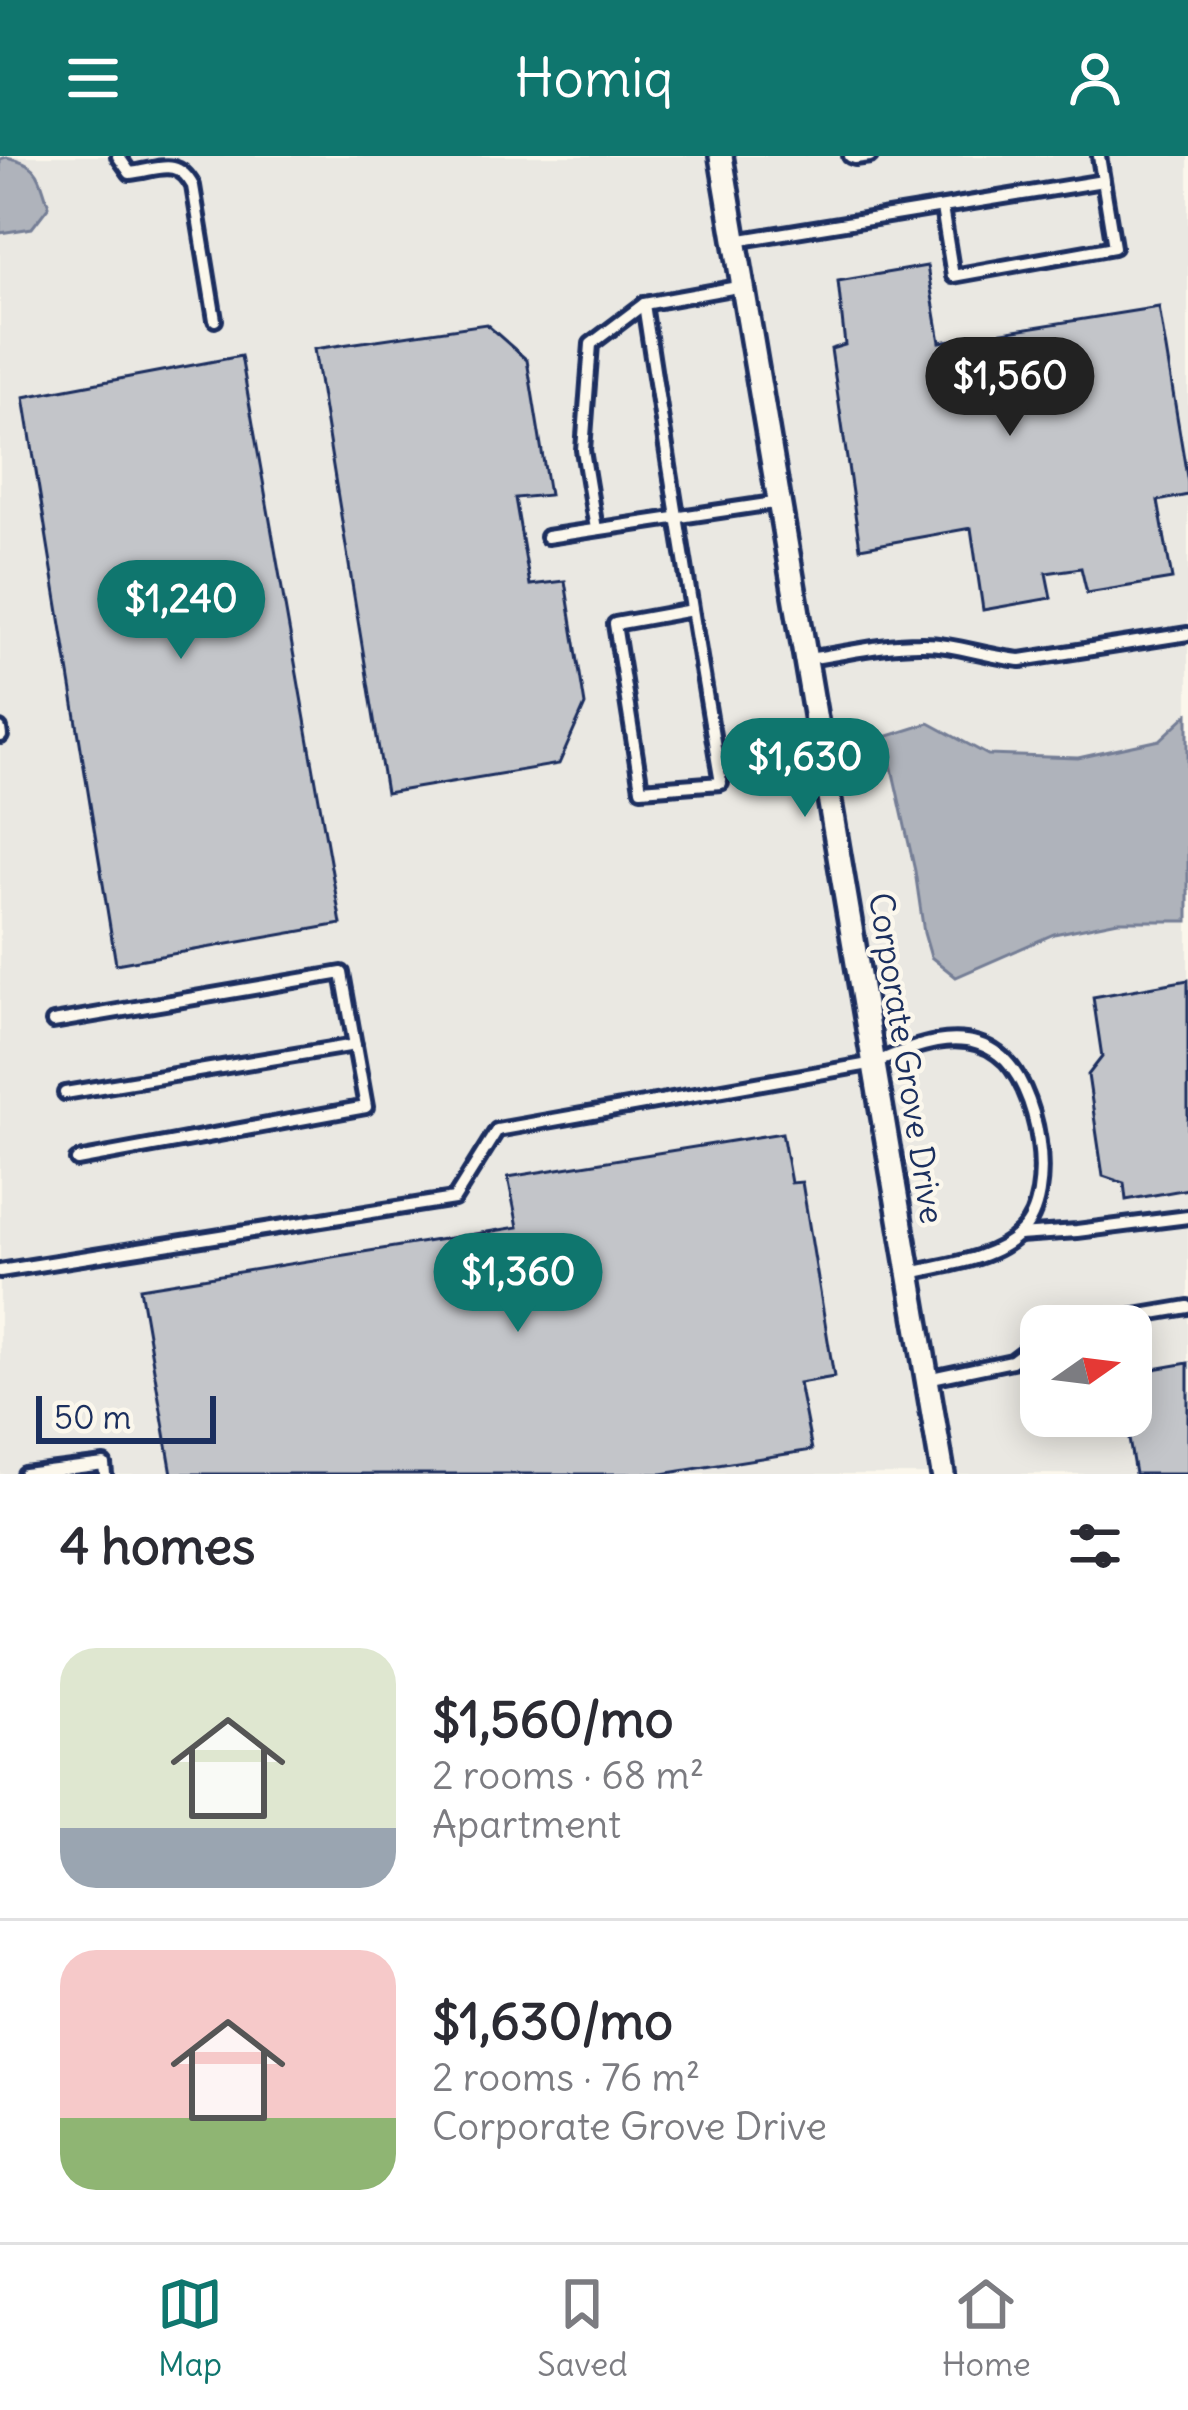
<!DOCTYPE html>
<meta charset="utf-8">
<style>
:root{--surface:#fff;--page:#f7f7f7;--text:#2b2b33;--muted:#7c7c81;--line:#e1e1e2;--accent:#0f766e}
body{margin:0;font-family:Delius,sans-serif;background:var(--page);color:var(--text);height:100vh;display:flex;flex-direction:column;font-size:45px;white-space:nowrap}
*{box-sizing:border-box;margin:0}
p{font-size:39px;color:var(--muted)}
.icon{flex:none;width:66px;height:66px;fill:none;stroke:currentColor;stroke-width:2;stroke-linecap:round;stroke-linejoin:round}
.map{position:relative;height:1318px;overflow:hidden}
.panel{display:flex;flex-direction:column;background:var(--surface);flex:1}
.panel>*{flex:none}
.needle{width:78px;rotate:76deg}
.tools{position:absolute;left:1020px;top:1149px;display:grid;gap:24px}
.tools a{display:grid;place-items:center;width:132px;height:132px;border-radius:24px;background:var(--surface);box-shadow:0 6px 30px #0003;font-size:60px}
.scale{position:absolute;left:36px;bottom:30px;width:180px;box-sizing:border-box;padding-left:12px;border:6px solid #1b2f5e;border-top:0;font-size:33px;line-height:42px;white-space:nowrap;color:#1b2f5e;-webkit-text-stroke:9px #fbf7ec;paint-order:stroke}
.price{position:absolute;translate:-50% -102px;padding:0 27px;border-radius:42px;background:var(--accent);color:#fff;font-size:39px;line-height:78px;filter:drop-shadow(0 3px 6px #0008)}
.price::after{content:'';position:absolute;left:50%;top:72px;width:36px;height:27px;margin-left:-18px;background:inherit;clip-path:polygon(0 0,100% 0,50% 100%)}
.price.selected{background:#222;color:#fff}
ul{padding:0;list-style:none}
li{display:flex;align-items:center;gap:36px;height:300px;padding:0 60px}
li+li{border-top:3px solid var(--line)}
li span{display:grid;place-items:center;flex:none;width:336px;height:240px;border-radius:36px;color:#555}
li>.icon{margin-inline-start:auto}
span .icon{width:144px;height:144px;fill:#fffc;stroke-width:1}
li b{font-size:51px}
h2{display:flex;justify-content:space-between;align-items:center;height:144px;padding:0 60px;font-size:51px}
header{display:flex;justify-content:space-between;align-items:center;height:156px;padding:0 60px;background:var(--accent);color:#fff;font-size:54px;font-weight:600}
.tabs{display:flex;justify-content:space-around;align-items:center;height:168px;border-top:3px solid var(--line);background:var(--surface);font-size:33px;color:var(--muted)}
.tabs a{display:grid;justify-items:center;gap:6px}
.tabs .selected{color:var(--accent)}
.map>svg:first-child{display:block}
</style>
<header><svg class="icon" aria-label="menu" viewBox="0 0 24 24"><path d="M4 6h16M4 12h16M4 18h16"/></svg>Homiq<svg class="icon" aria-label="person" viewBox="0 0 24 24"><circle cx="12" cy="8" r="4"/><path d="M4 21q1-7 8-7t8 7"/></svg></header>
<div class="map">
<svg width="1188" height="1318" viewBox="0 0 1188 1318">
<rect width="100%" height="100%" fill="#fbf7ec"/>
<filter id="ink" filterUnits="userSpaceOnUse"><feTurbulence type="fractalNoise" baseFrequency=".00833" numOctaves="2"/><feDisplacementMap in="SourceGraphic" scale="24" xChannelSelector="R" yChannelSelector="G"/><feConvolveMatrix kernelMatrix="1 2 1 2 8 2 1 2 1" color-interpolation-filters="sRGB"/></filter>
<g filter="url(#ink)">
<!-- built -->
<path fill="#eae8e2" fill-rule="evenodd" d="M0,0h1188v1318h-1188zM1041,1170h90v90h-90z"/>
<!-- water -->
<g fill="#afb3bb" stroke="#747e96" stroke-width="3">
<path d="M6,1c35,7 32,18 43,49l-17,22 -32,5v-74z"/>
<path d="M1188,558v207h-70l-64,13 -98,43 -25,-20 -7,-24 -9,-62 -30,-134 44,-14 59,32 90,3 82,-18z"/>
</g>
<!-- building -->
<g fill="#c3c5c9" stroke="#1b2f5e" stroke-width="3">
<path d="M927,110l13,76 219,-35 29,176v12l-30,6 14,78 -85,14 -6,-25 -35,5 5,25 -68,12 -12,-82 -111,20 -29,-199 14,-4 -7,-64z"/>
<path d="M486,168l41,36 22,135 -34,3 15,87 35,-4 20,124 -26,59 -173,29 -72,-444z"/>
<path d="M241,200l100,568 -225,40 -92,-567z"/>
<path d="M1188,824v209l-62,11 -2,-17 -21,-7 -15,-101 14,-18 -9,-60z"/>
<path d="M782,977l9,50 11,-1 32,195 -35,6 13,67 -150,24h-490l-32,-186 378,-61 -10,-50z"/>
<path d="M1188,1207v111h-53l-10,-58h6v-43z"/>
</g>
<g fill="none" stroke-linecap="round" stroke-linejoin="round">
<!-- lane casing -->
<g stroke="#1b2f5e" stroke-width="20">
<g id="lane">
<path d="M118,0l12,17c28,-3 47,-17 63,13l22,134"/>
<path d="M850,0l5,2 15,-2"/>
<path d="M942,52l11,68 161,-29 -15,-91"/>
<path d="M735,85l368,-60"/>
<path d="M644,148c24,160 50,319 77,479l-80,6 -26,-165 77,-14"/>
<path d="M596,373l-13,-79 8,-106 53,-40 99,-18"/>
<path d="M547,381l233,-35"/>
<path d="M806,503c37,-5 76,-15 113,-15 34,-1 68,13 102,16l167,-26"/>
<path d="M0,573l1,7"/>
<path d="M53,866l289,-49 24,134 -289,53"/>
<path d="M65,937l290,-48"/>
<path d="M1019,1079l58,-4 111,-14"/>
<path d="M0,1115l454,-72 43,-69 378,-67c36,-16 86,-37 123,-9 41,29 60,142 23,178 -27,28 -75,33 -112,41"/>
<path d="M1076,1170l112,-19"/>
<path d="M927,1223l85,-18 29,-22"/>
<path d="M24,1318l80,-10 1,10"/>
</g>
</g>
<!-- street casing -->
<g stroke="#1b2f5e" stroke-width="30">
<path id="street" d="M721,0l222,1318"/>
</g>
<!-- lane -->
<use href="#lane" stroke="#fbf7ec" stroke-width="10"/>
<!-- street -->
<use href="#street" stroke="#fbf7ec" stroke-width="21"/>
</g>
</g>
<g text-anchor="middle" stroke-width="9" stroke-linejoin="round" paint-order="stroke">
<!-- street labels -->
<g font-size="33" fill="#1b2f5e" stroke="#fbf7ec">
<text transform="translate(907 902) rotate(81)" y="12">Corporate Grove Drive</text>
</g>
</g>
</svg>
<div class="tools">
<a><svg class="needle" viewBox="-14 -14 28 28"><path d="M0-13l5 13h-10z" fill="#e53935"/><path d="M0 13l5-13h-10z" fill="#7c7c81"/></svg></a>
</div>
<div class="scale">50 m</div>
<b class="price selected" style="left:1010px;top:283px">$1,560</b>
<b class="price" style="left:181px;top:506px">$1,240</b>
<b class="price" style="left:805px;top:664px">$1,630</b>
<b class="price" style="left:518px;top:1179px">$1,360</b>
</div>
<section class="panel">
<h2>4 homes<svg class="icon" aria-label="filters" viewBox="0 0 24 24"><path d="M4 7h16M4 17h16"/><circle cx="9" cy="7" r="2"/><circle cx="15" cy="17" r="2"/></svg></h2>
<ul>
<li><span style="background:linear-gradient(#dfe7d0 75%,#9aa5b1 0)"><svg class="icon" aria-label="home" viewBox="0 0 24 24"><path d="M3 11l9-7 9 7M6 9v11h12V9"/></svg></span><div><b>$1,560/mo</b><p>2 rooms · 68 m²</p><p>Apartment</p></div></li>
<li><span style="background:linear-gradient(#f6c9c9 70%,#8fb573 0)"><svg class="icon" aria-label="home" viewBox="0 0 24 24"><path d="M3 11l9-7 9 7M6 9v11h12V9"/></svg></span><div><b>$1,630/mo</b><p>2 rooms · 76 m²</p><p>Corporate Grove Drive</p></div></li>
</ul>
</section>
<nav class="tabs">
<a class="selected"><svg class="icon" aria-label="map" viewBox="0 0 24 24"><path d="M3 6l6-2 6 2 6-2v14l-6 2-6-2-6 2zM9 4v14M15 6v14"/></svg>Map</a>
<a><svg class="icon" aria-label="saved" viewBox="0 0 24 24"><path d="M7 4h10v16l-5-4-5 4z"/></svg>Saved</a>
<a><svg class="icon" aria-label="home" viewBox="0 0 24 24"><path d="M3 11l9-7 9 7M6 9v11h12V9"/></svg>Home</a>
</nav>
